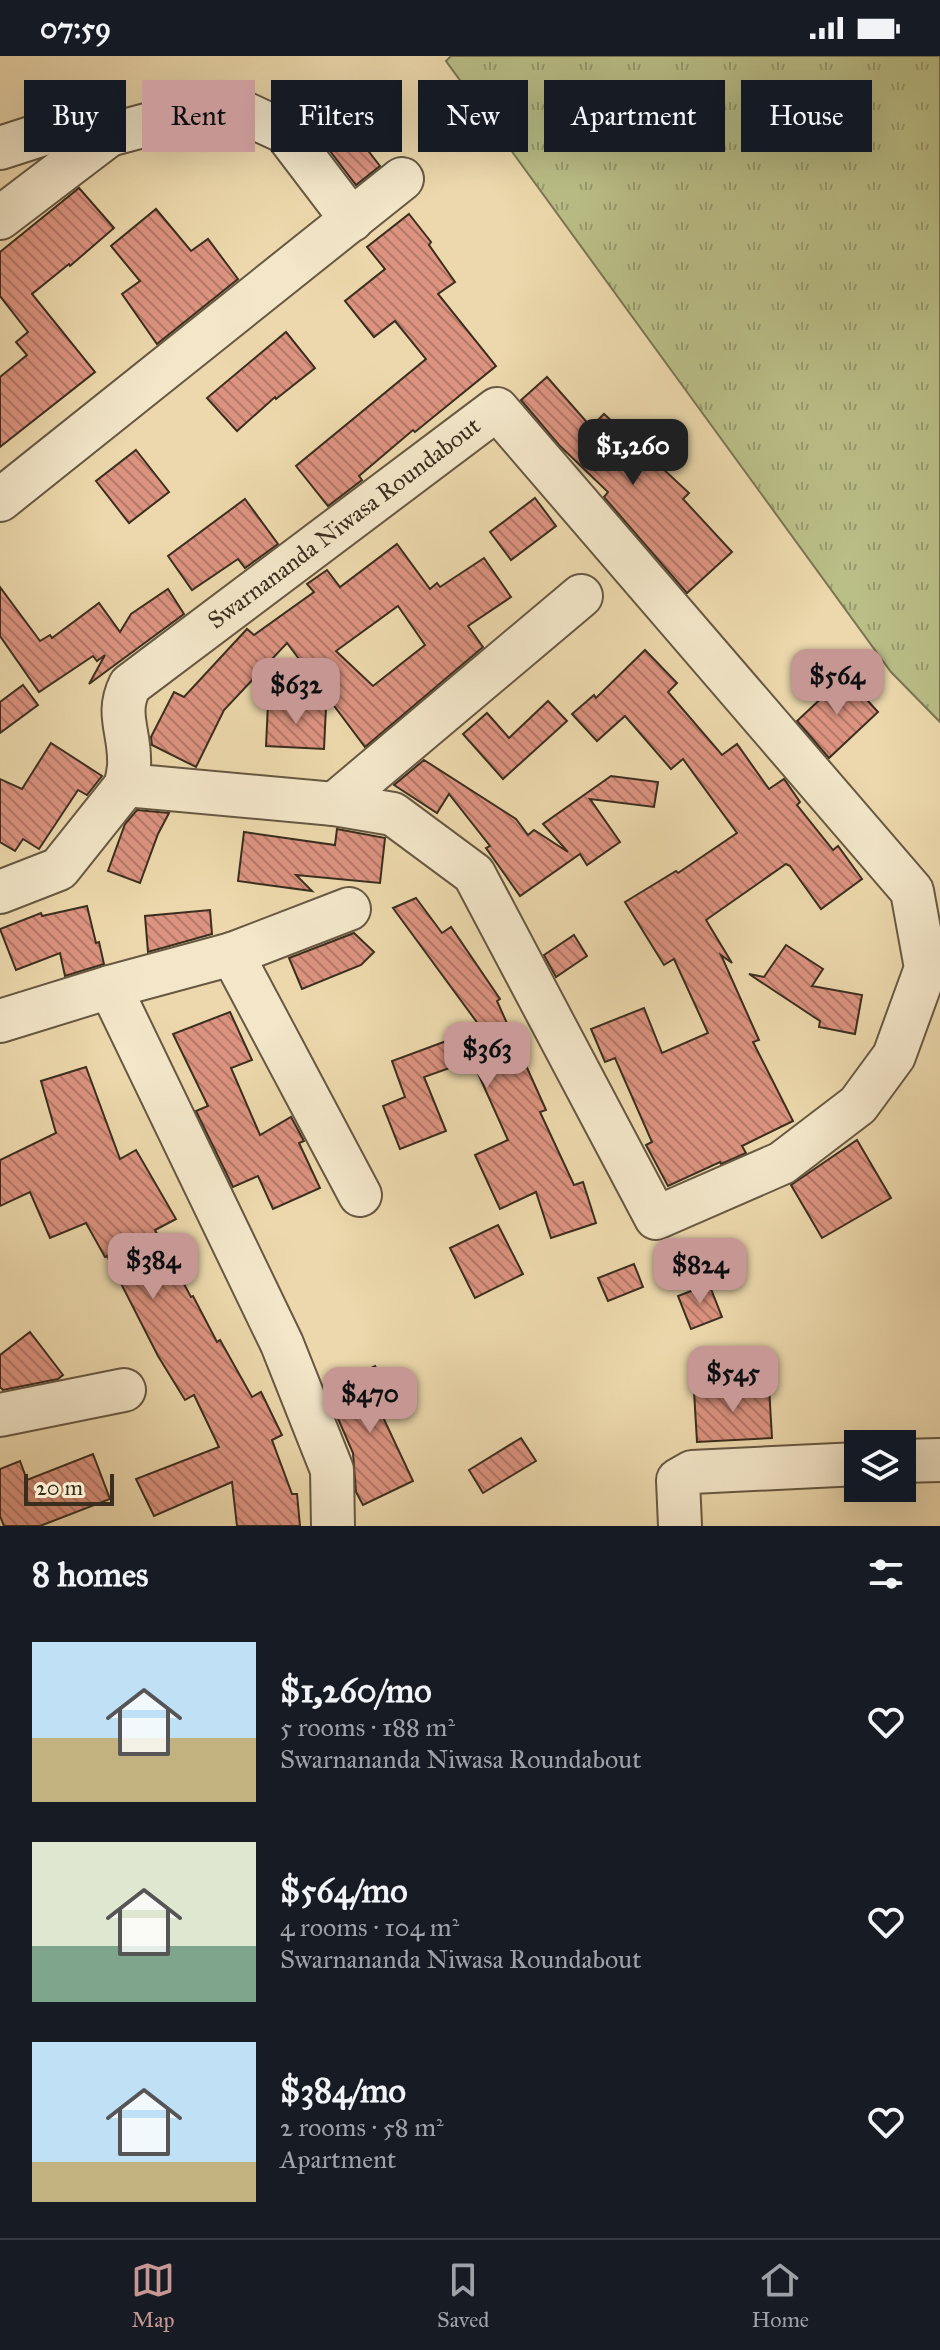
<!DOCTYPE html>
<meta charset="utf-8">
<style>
:root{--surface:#171b24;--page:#242831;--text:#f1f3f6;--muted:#9ea1a6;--line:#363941;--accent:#c59692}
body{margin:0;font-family:"IM FELL Great Primer",serif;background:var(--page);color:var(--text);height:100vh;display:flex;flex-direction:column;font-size:30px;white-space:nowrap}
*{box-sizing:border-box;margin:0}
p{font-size:26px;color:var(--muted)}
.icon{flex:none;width:44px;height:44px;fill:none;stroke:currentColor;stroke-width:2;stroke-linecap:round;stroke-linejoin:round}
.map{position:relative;height:1470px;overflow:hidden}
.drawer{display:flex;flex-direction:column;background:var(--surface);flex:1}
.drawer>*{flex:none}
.hud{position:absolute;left:24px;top:24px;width:892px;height:72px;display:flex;gap:16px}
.buttons{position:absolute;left:844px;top:1374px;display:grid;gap:16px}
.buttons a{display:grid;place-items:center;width:72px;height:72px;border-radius:0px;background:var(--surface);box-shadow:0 8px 32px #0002;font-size:40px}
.scale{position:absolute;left:24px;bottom:20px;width:90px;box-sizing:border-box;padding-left:8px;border:4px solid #3b2e1e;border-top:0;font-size:22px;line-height:28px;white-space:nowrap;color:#3b2e1e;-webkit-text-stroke:6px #f3e6c9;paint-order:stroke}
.price{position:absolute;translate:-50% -68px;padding:0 18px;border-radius:16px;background:var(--accent);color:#111;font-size:26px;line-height:52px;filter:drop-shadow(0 2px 4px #0008)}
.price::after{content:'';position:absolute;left:50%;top:48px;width:24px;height:18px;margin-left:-12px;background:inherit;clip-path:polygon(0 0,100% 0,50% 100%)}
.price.on{background:#222;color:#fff}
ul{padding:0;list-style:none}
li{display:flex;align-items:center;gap:24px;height:200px;padding:0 32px}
li span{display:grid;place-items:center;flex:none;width:224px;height:160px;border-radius:0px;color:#555}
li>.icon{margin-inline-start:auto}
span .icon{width:96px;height:96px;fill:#fffc;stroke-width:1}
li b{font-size:34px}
h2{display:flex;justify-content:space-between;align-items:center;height:96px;padding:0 32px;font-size:34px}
.tag{padding:0 28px;border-radius:0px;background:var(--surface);box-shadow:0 8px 32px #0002;font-size:28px;line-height:72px}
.tag.on{background:var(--accent);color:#111}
.status{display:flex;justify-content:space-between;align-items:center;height:56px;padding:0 40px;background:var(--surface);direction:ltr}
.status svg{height:22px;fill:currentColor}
.tab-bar{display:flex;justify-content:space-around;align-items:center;height:112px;border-top:2px solid var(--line);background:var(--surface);font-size:22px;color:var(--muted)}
.tab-bar a{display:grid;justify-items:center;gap:4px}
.tab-bar .on{color:var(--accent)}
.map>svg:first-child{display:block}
</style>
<div class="status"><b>07:59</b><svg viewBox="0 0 49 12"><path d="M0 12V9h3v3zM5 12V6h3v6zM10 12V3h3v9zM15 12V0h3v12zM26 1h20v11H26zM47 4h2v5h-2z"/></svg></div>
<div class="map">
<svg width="940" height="1470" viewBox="0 0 940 1470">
<defs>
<pattern id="grass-tufts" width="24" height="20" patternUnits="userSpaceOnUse" patternTransform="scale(2)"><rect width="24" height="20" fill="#babe87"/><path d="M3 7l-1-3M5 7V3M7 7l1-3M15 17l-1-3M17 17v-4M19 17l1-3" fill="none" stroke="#989b6e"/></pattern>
<pattern id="building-back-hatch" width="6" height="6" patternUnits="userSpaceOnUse" patternTransform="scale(2)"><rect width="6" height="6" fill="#dc9380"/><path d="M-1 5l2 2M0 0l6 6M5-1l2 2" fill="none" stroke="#b47868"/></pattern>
</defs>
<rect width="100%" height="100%" fill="#ecd8ac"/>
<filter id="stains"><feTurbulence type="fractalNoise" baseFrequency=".0025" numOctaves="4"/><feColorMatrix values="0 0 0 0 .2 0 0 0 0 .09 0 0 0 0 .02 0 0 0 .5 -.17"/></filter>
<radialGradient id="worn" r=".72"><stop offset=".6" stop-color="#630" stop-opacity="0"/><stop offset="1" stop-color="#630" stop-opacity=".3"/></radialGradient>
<!-- grass -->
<path fill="url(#grass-tufts)" stroke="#7a7652" stroke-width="2" d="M451,0h489v666l-49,-50 -445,-611z"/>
<!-- building -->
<g fill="url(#building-back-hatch)" stroke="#3b2e1e" stroke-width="2" fill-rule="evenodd">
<path d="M335,52l45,58 -24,19 -45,-59z"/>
<path d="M79,132l35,40 -44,38 -1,-2 -37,30 63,78 -95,75v-70l27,-22 -11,-13 12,-10 -28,-36v-44z"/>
<path d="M156,153l35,42 17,-12 30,40 -81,65 -35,-50 18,-13 -29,-35z"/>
<path d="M409,158l22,28 -2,3 26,37 -17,12 58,72 -81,66 -2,-2 -54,46 3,4 -34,26 -32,-40 130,-107 -31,-38 -21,16 -29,-36 40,-32 -18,-22z"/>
<path d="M286,276l29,36 -39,31 -1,-2 -38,34 -30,-33z"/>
<path d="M547,321l44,50 13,-13 85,79 -6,6 49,53 -45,41 -83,-96 4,-5 -49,-47 -38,-45z"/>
<path d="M136,394l33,42 -40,31 -33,-42z"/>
<path d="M535,442l21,28 -45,34 -21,-28z"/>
<path d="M245,443l33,45 -33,24 -7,-9 -46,31 -24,-34z"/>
<path d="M397,488l33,45 7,-6 3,4 44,-29 27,39 -43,29 15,21 -118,100 -78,-104 -63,67 -28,57 -44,-22 -1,-8 23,-45 10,5 63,-68 7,6 60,-43 -7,-8 20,-14 13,17zM398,550l27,39 -52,41 -37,-35z"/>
<path d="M0,531l40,54 10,-6 2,3 47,-35 21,29 11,-18 37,-25 16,25 -95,70 16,-29 -8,6 -4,-5 -54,36 -39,-56z"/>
<path d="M645,594l32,33 -9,9 54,63 15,-11 32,45 15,-10 16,23 -3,3 36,45 5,-4 24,33 -41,30 -31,-43 -4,-2 -80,56 26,43 -11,-8 38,85 -6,2 40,79 -51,25 4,7 -25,11 -1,-2 -52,24 -22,-41 6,-3 -37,-84 -10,4 -14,-33 53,-21 18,45 46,-20 -34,-74 -10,6 -39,-63 51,-31 2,2 59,-40 -54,-74 -12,10 -46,-53 -28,25 -25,-27 22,-19 2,3z"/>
<path d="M845,620l33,36 -49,46 -32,-37z"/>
<path d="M23,629l15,20 -38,28v-31z"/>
<path d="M548,645l19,20 -64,58 -40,-45 24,-21 22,25z"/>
<path d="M268,648l58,3 -2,42 -58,-3z"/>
<path d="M51,687l51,33 -15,19 -9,-5 -39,59 -16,-10 -8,12 -15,-9v-63l22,10z"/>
<path d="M424,704l92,59 12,16 6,-5 34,22 -25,-28 68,-48 47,6 -4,25 -64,-8 30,43 -33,23 -7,-11 -60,42 -34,-48 4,-2 -41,-52 -12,19 -43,-28z"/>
<path d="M137,754l32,3 -11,21 -18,49 -32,-12 17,-47z"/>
<path d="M337,773l48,9 -5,45 -84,-8 16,16 -74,-10 6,-49 91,13z"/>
<path d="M416,842l26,35 9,-6 49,72 -3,2 49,109 -6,2 34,73 9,-3 13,41 -45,15 -15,-46 -36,17 -25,-54 33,-15 -36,-80 -48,17 22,54 -46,18 -17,-43 22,-9 -13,-36 68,-25 13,13 14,-13 -94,-128z"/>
<path d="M87,850l9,37 3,-1 5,22 -39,12 -5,-23 -44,17 -16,-41 41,-16 1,3z"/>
<path d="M210,854l2,24 -64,18 -3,-36z"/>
<path d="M354,877l20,19 -13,13 -59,24 -13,-31z"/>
<path d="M574,879l13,21 -31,21 -12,-22z"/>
<path d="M786,889l37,24 -11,17 50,9 -7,39 -36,-7 1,-6 -71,-47 15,3z"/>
<path d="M230,956l22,48 -21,8 29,67 31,-18 13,24 -5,2 21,45 -47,21 -15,-33 -25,11 -37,-76 12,-5 -35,-72z"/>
<path d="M86,1011l34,92 16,-9 40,69 -21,11 36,67 2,-1 24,46 3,-2 32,57 9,-5 21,43 -10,5 20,54h5l3,32h-63l-5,-44 -78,34 -18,-37 83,-32 -25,-52 -9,5 -27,-44 -51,-100 -2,1 -19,-34 -36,15 -20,-46 -30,14v-46l56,-27 -15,-52z"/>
<path d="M857,1084l34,58 -69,40 -31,-53z"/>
<path d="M498,1169l25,49 -48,24 -25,-50z"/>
<path d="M634,1208l9,23 -35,14 -10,-23z"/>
<path d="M709,1228l13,33 -31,12 -13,-33z"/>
<path d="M30,1276l33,43 -5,4 -55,11 -3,-3v-32z"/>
<path d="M375,1310l20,39 -14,8 32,68 -50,24 -7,-13 -3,-39 -27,-62z"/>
<path d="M769,1331l3,51 -75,4 -3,-51z"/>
<path d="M521,1382l15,23 -53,32 -14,-23z"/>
<path d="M93,1398l17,45 -70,27h-36l-4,-10v-47l20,-8 7,19z"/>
</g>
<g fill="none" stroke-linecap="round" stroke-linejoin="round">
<!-- minor casing -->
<g stroke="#675842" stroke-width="46">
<g id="minor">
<path d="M0,92l53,-17 56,4 116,-31 60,28 67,88"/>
<path d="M0,162l109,-83"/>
<path d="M497,353l415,482 14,77 -32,88 -36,49 -76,58 -126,55 -182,-344 -81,-60 -59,-10 -208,-19c1,-8 4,-17 3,-26 0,-29 -13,-46 1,-74z"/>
<path d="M0,444l402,-321"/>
<path d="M334,748l247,-208"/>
<path d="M0,836l59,-23 67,-84"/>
<path d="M232,898l128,241"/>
<path d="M110,931l172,357 50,126 1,56"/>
<path d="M0,965l110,-34 122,-33 117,-45"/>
<path d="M0,1359l124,-25"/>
<path d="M902,1405l38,-1"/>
<path d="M680,1470l-2,-46 14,-8 166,-8"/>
</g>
</g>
<!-- minor -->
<use href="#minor" stroke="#f3e6c9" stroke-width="42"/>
</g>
<g text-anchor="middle" stroke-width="6" stroke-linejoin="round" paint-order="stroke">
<!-- street labels -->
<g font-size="24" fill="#3b2e1e" stroke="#f3e6c9">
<text transform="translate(344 467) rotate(-37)" y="8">Swarnananda Niwasa Roundabout</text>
</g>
</g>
<rect width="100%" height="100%" filter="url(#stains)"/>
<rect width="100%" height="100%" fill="url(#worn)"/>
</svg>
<div class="buttons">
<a><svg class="icon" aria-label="layers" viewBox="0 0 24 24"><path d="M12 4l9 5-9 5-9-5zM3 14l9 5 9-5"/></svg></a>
</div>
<div class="scale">20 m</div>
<b class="price on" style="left:633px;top:431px">$1,260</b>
<b class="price" style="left:837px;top:661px">$564</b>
<b class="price" style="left:296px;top:670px">$632</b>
<b class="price" style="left:487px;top:1034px">$363</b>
<b class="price" style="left:153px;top:1245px">$384</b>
<b class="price" style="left:700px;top:1250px">$824</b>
<b class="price" style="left:733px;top:1358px">$545</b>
<b class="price" style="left:370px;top:1379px">$470</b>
<div class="hud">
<a class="tag">Buy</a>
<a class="tag on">Rent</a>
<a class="tag">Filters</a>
<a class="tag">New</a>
<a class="tag">Apartment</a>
<a class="tag">House</a>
</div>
</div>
<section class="drawer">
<h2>8 homes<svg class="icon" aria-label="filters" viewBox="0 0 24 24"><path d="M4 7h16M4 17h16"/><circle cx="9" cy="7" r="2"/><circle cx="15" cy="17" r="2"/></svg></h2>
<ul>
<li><span style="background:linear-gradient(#bfe0f5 60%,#c2b280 0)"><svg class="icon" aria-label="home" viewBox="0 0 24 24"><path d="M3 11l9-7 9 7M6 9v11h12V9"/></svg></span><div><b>$1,260/mo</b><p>5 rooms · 188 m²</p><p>Swarnananda Niwasa Roundabout</p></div><svg class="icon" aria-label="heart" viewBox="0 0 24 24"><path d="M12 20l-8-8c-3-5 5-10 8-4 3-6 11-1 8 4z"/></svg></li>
<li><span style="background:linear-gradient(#dfe7d0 65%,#7fa58c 0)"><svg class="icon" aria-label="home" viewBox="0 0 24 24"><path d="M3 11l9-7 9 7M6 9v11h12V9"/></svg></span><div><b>$564/mo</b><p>4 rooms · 104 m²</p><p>Swarnananda Niwasa Roundabout</p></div><svg class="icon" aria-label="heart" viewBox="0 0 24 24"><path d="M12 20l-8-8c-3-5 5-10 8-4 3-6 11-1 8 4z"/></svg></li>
<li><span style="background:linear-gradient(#bfe0f5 75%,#c2b280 0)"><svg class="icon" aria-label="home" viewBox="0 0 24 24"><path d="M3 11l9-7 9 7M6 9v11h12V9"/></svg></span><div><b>$384/mo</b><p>2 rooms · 58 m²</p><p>Apartment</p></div><svg class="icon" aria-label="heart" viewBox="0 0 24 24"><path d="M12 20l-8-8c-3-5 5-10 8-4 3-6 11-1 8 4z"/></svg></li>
</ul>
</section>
<nav class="tab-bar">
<a class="on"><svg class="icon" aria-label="map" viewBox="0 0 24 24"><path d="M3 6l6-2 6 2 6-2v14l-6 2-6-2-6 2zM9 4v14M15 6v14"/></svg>Map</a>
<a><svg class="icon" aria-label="saved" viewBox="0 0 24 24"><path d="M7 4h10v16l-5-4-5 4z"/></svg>Saved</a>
<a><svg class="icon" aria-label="home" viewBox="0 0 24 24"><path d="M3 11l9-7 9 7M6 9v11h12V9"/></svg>Home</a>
</nav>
